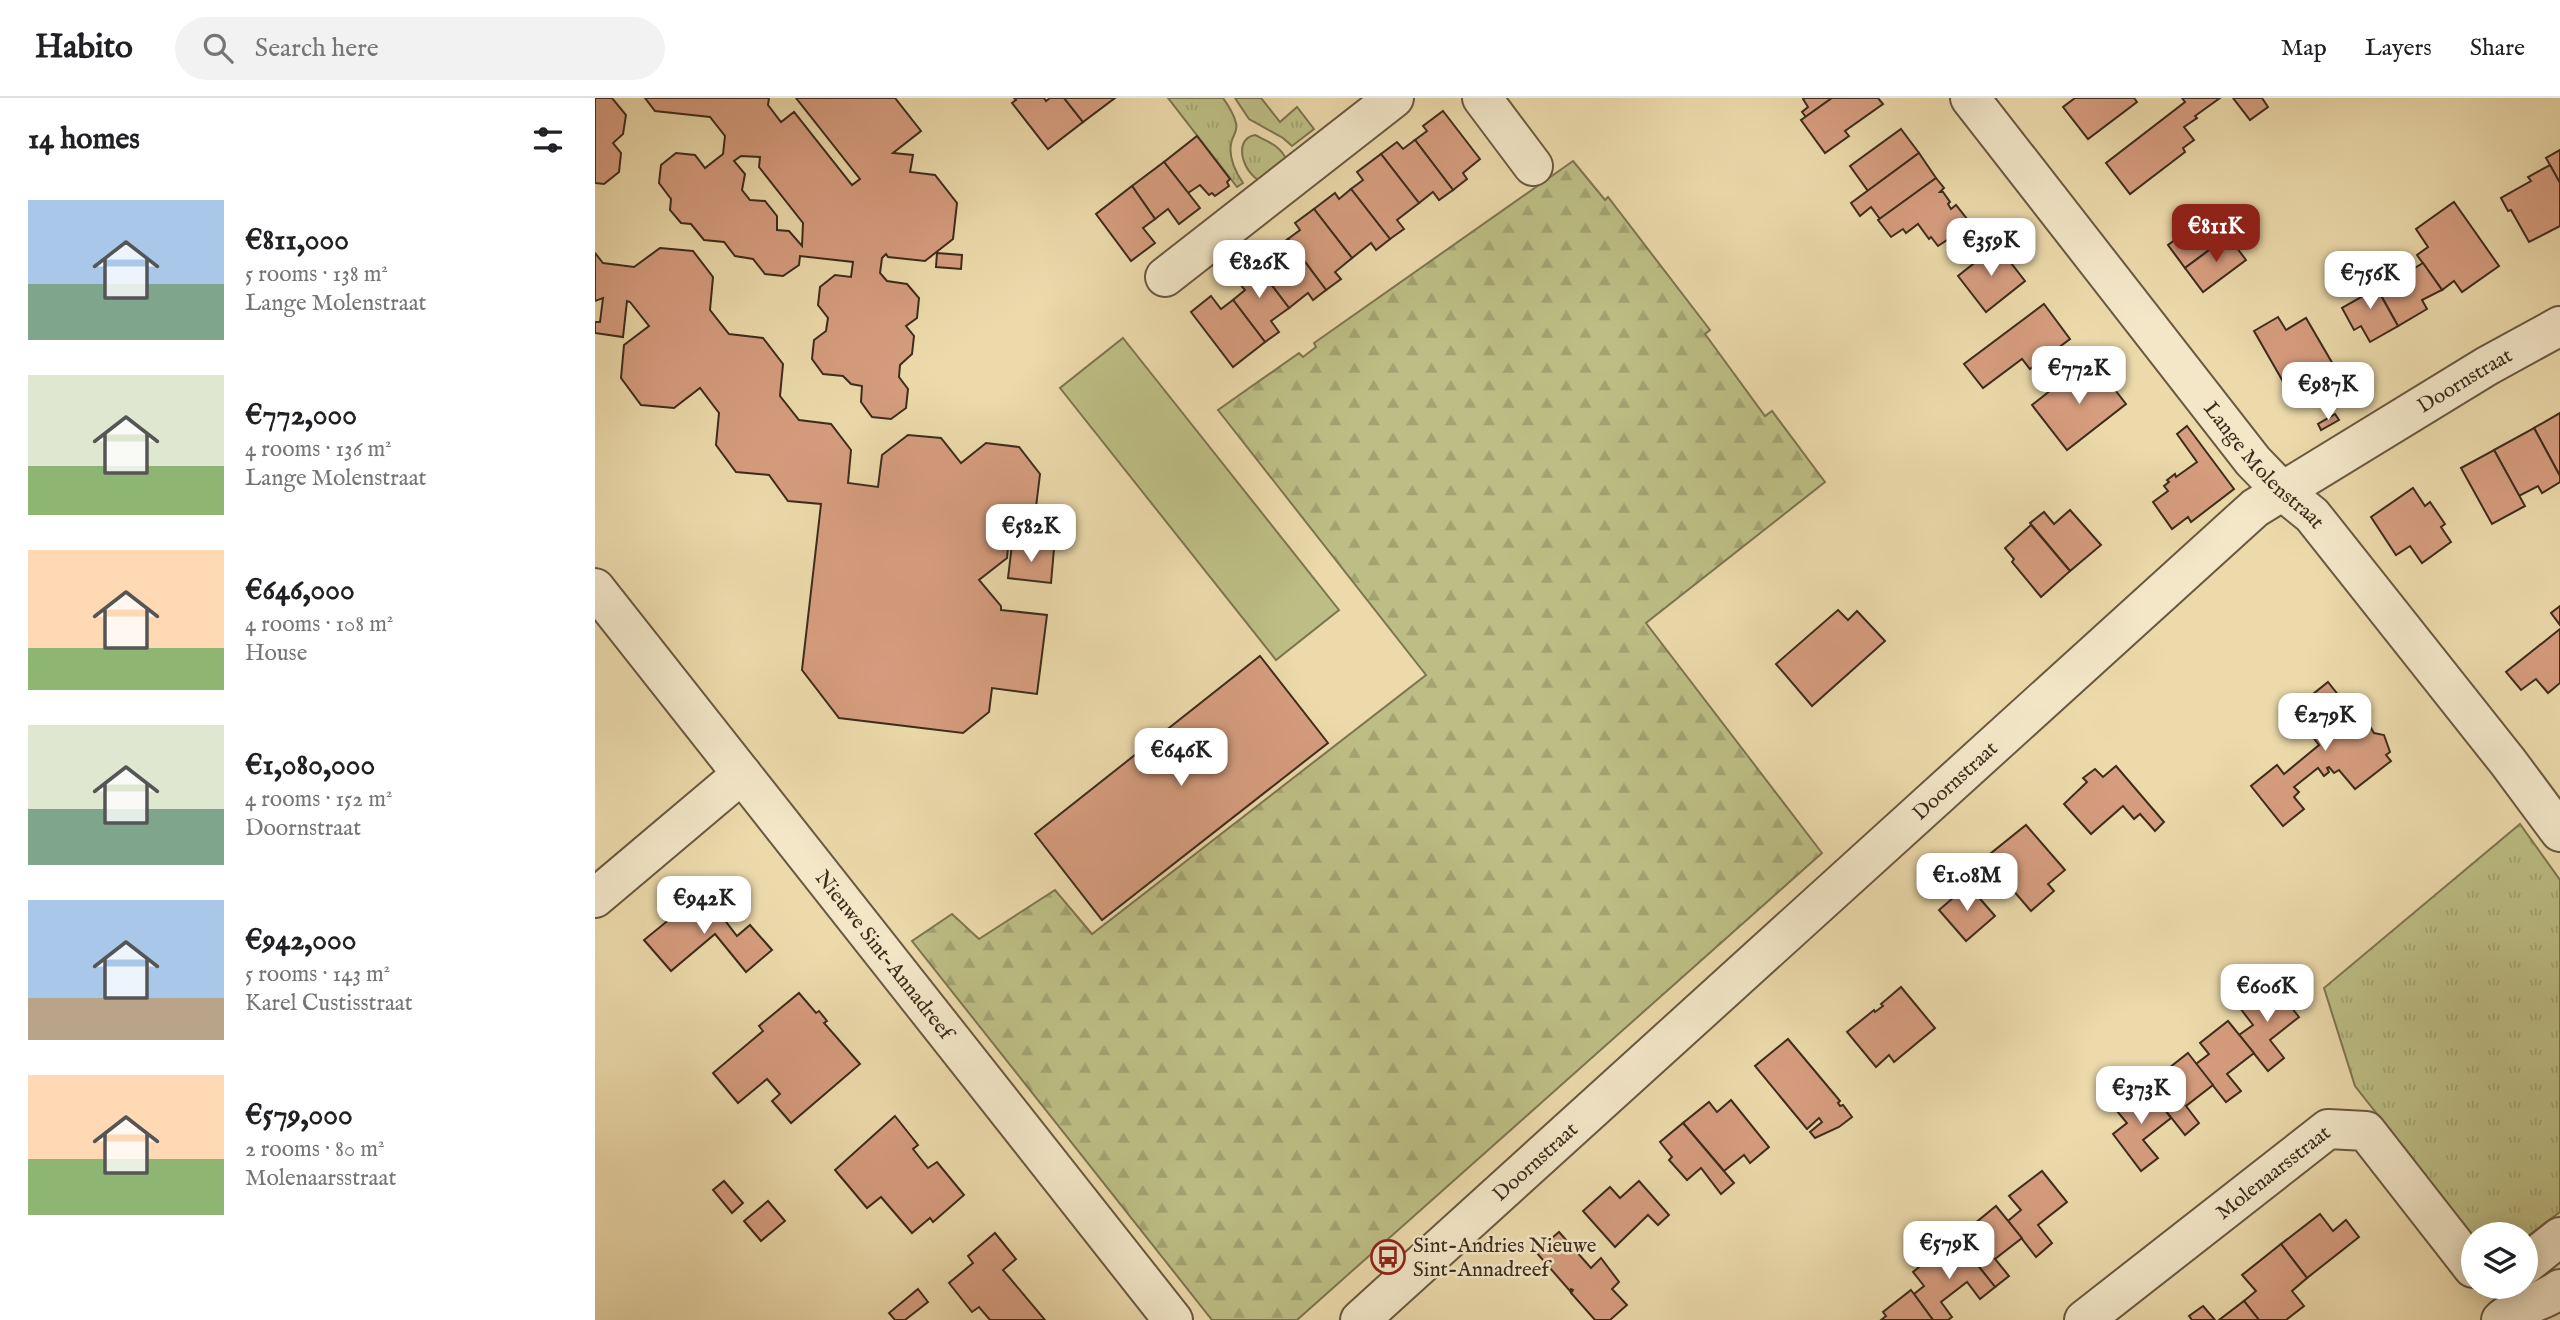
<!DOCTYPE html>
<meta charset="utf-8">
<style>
:root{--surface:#fff;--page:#f2f2f2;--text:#202124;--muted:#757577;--line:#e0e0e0;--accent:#8f2418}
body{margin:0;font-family:"IM FELL English",serif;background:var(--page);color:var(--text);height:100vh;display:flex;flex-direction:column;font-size:26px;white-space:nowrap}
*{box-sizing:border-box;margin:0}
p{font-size:23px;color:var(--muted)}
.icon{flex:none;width:38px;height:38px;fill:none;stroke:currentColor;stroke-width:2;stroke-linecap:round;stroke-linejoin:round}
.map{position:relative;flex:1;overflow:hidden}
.panel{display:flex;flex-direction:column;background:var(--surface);width:595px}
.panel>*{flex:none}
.buttons{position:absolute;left:1866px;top:1124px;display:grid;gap:14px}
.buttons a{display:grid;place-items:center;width:77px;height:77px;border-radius:50%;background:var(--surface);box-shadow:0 4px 18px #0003;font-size:35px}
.price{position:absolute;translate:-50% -60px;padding:0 16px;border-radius:14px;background:#fff;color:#222;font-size:23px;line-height:46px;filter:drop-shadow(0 2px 4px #0008)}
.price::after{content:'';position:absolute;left:50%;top:42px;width:21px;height:16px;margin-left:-10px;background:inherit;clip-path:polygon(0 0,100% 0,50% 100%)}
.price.current{background:var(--accent);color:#fff}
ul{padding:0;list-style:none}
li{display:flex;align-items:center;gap:21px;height:175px;padding:0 28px}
li span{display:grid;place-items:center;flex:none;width:196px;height:140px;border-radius:0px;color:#555}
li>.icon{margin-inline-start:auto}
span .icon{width:84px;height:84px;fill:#fffc;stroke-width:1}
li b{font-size:30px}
h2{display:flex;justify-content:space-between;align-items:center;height:84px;padding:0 28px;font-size:30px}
header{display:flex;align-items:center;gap:42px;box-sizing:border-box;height:98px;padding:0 35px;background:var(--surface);border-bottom:2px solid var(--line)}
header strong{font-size:33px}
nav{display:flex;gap:38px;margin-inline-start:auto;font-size:24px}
.search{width:490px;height:63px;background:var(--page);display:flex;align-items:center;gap:18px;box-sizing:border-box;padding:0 24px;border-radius:38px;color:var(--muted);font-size:26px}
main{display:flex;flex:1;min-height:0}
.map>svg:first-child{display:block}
</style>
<header>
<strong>Habito</strong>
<div class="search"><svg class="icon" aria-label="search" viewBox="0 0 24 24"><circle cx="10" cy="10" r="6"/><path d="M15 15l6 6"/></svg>Search here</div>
<nav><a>Map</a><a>Layers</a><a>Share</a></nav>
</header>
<main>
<section class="panel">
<h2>14 homes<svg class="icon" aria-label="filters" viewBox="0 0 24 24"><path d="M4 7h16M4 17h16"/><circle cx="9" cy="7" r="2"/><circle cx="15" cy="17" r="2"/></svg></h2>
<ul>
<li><span style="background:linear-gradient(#a9c7e8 60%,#7fa58c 0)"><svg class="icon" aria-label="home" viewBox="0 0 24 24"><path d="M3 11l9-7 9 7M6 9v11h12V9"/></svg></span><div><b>€811,000</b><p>5 rooms · 138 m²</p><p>Lange Molenstraat</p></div></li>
<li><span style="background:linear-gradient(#dfe7d0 65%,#8fb573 0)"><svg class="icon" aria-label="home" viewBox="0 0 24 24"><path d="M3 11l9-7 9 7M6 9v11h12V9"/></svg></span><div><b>€772,000</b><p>4 rooms · 136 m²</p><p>Lange Molenstraat</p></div></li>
<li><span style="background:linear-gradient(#ffd9b3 70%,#8fb573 0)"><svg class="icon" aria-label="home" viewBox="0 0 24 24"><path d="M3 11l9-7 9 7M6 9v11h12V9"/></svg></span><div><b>€646,000</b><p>4 rooms · 108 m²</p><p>House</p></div></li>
<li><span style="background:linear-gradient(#dfe7d0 60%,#7fa58c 0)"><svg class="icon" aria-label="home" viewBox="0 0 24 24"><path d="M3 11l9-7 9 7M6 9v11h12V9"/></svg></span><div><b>€1,080,000</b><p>4 rooms · 152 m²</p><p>Doornstraat</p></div></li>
<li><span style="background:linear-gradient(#a9c7e8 70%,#b9a48a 0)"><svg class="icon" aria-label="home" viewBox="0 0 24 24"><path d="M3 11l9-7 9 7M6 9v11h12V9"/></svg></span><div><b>€942,000</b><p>5 rooms · 143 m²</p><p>Karel Custisstraat</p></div></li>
<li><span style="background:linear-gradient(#ffd9b3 60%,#8fb573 0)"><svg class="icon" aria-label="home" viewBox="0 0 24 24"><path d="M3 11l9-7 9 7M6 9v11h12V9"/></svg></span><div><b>€579,000</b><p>2 rooms · 80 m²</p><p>Molenaarsstraat</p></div></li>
</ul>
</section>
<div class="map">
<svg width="1965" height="1222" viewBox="0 0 1965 1222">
<defs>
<pattern id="grass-tufts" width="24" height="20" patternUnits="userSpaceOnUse" patternTransform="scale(1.75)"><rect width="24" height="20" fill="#bdbe85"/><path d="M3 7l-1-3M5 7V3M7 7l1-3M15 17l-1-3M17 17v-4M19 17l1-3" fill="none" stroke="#a3a372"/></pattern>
<pattern id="forest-firs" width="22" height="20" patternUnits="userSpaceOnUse" patternTransform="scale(1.75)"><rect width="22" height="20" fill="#bdbe85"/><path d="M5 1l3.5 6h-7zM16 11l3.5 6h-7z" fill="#a3a372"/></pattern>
</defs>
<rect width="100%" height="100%" fill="#ecdaab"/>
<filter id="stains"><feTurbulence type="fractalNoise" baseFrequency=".00286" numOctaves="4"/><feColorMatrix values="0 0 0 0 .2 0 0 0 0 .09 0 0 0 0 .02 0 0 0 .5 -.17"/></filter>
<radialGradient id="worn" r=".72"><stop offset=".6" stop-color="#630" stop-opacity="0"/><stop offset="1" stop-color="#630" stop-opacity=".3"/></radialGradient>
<!-- grass -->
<g fill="url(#grass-tufts)" stroke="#7d7550" stroke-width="2">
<path d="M573,0h55c5,7 11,17 13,25 2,7 -2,11 -4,17 -5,15 3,31 11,43l-6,4z"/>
<path d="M640,0h26l19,24 17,-15 17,22 -22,17 -9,-8 -34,-19z"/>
<path d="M660,37c14,7 26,11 32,26l-22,22c-21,-5 -34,-44 -10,-48z"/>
<path d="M1925,726l40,56v332l-35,26v-4h-52v2l-118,-150 -31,-98z"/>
</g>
<!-- forest -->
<path fill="url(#forest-firs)" stroke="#7d7550" stroke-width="2" d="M978,63l32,39 3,-3 102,133 -5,4 60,82 7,-5 53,71 -179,141 176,230 -525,467h-85l-300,-379 40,-27 27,25 76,-49 37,44 334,-259 -208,-265 81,-57 4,4 13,-10 -2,-4z"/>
<!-- pitch -->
<path fill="#bdbe85" stroke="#7d7550" stroke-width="2" d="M528,240l216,272 -63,50 -216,-272z"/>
<!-- building -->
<g fill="#d69d7f" stroke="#3d2c1c" stroke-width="2" fill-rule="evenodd">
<path d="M0,0h17l14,17 -3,19 -10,9 8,10 -2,19 -15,12 -9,-1z"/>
<path d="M50,0h124l-1,7 13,17 13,-10 58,73 8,-6 -64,-81h99l26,33 -28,22 20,2 -3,17 25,3 22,28 -4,36 -28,22 -37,-4 -2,-3 -4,4 -2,15 7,8 20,3 12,14 -2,20 -11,8 8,10 -2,18 -12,11 -1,12 9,12 -2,19 -15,11 -19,-2 -11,-15 1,-16 -11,-2 -8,-8 -20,-2 -11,-15 2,-19 12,-9 2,-13 -10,-13 2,-18 15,-12 16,2 2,-15 -53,-6 -1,9 -16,11 -18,-2 -12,-15 -18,-3 -11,-14 -20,-2 -13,-16 -10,-1 -11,-13 1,-11 -12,-16 2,-18 15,-12 19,2 10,13 18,-14 2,-18 -15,-19 -55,-6zM146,58l19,1 -1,10 44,56 -1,23 -13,-15 -12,-1v-14l-12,-15 -15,-1 -8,-10 3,-16 -11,-13z"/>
<path d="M419,0h30l2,3 4,-3h14l19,24 -35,27 -36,-46 4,-3z"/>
<path d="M469,0h51l-32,24z"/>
<path d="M1210,0h27l-26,19 -4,-5 6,-5 -5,-8z"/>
<path d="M1237,0h46l5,6 -38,27 4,5 -24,17 -24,-33z"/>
<path d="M1480,0h59l3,4 -49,37 -25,-32z"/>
<path d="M1587,0h38l-25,18 2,2 -13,9 10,13 -11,8 2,4 -55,42 -24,-31 79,-61z"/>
<path d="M1638,0h29l6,9 -18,13z"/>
<path d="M848,13l37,48 -17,14 4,6 -14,11 -38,-50 12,-9 -4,-5z"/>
<path d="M1306,31l18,24 -51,38 -18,-25z"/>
<path d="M602,38l33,43 -3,3 2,4 -14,10 -3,-3 -3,2 -9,-10 -12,8 -24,-31z"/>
<path d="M820,42l38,50 -14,10 -6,-8 -14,11 -38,-49 16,-12 6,7z"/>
<path d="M1965,52v33l-14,-25z"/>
<path d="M1324,55l17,25 -56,41 -9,-12 -11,9 -9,-13z"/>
<path d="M786,56l38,49 -22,17 7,9 -14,10 -39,-50 12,-9 -6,-8z"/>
<path d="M569,64l36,46 -21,16 -11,-15 -13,10 -23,-33z"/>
<path d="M1955,67l10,18v43l-31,16 -18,-32 -3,1 -7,-13 30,-17 -3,-4z"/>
<path d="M1341,80l8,10 -4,4h3l7,10 -2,2 3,5 5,-4 15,19 -33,22 -7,-9 -2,2 -11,-15 -12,9 -3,-4 -12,8 -13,-17z"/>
<path d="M537,88l23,33 -12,9 12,15 -24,18 -35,-47z"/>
<path d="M756,91l39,50 -14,11 -5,-7 -19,15 -38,-49 21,-16 4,6z"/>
<path d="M1859,104l45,64 -37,26 -8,-11 -12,9 -25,-35 11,-8 -12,-18z"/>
<path d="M719,111l38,49 -17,14 6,7 -15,11 -38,-51 12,-9 -5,-7z"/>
<path d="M1616,115l17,23 -43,32 -17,-23z"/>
<path d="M1633,138l18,24 -43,32 -18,-24z"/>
<path d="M693,141l38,51 -13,10 -5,-7 -19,15 -37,-49 20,-15 4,4z"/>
<path d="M1402,147l28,36 -39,31 -28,-36z"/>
<path d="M65,150l33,3 20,26 -3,33 19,24 34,4 20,26 -3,32 19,24 32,4 20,26 -3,33 30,4 4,-32 26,-20 33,3 20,25 25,-20 33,4 21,27 -4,33 -26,19 -3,32 -28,22 22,26v4l46,5 -10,79 -45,-6 -3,24 -26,21 -124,-15 -37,-48 19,-166 -33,-3 -19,-26 -33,-3 -20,-27 3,-32 -19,-25 -26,20 -33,-3 -20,-27 3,-33 25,-19 -19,-24 -3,-1 -4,36 -28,-4v-11h5l3,-24 -8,3v-48l8,10 31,4z"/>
<path d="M342,155l25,2 -1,14 -25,-2z"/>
<path d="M657,161l37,49 -18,13 8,11 -14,10 -32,-42 12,-10 -13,-16 12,-11z"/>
<path d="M1828,165l19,27 -20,10 5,9 -29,17 -20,-36z"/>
<path d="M1775,178l28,50 -28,16 -9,-16 -7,4 -12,-22 19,-11 -7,-13z"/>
<path d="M616,198l10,13 12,-9 32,42 -32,25 -42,-55z"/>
<path d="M1449,206l26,35 -40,30 -8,-10 -39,29 -19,-24z"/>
<path d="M1683,219l8,13 20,-12 28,48 -45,26 -35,-61z"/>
<path d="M1500,266l31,40 -59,46 -35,-45 28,-22 4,4z"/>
<path d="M1965,315v63l-26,-48z"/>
<path d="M1740,316l4,6 -18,10 -3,-6z"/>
<path d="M1592,328l47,63 -43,33 -3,-5 -16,12 -19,-27 15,-11 -4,-5 5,-4 -2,-2 8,-6 1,3 21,-15 -20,-28z"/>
<path d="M1939,330l26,48v6l-18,11 -4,-7 -19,10 -25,-46z"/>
<path d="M1899,352l31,56 -33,18 -31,-56z"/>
<path d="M1818,390l12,18 5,-4 15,22 -4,3 10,15 -29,21 -12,-17 -14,9 -25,-38z"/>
<path d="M1475,412l31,35 -31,26 -40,-48 14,-11 10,12z"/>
<path d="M1436,427l39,46 -29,26 -29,-35 2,-3 -9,-11z"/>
<path d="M417,446l42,5 -3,34 -43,-5z"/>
<path d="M1965,508v19l-9,-12z"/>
<path d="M1243,512l10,10 9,-9 28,30 -73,65 -36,-42z"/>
<path d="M1965,531v54l-12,10 -12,-14 -15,11 -15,-18z"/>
<path d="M665,558l68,87 -226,177 -67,-86z"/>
<path d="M1733,584l39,49 4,-3 3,5 10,2 6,17 -4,3 5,6 -36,28 -16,-19 -5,3 -5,-6 -2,1 2,4 -5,4 -6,-8 -24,19 5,5 -5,5 10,12 -21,17 -32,-40 26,-21 7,9 35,-29 -27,-34z"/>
<path d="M1521,668l48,56 -9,9 -15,-17 -6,5 -11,-13 -32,28 -27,-30 23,-22 -4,-4 12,-9 8,8z"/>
<path d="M1431,727l39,45 -17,14 6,7 -23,20 -46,-53z"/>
<path d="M1373,787l27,31 -29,25 -27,-31z"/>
<path d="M108,794l34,44 13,-11 22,25 -26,22 -31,-38 -44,37 -27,-31z"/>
<path d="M1677,885l27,34 -29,23 14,18 -16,13 -29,-36 14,-10 -13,-17z"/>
<path d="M1306,889l34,41 -41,34 -5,-7 -13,12 -29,-35 27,-22 1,2 8,-6 -2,-2z"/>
<path d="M204,895l17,20 3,-2 8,10 -3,2 36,41 -69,59 -19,-22 8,-7 -13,-15 -29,24 -25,-30 50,-42 -4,-5z"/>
<path d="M1633,923l26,32 -27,21 14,17 -15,11 -30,-38 13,-10 -9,-11z"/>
<path d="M1193,941l52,62 -2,2 2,3 3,-1 9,12 -13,10 -24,11 -5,-6 12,-10 -3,-4 -12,11 -52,-63z"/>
<path d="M1593,955l25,32 -27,21 13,17 -14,12 -30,-38 13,-10 -9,-11z"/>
<path d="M1551,988l25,32 -28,22 15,18 -17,13 -28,-37 14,-11 -11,-13z"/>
<path d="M1136,1002l38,47 -19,16 -6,-8 -20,16 -41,-48 26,-21 8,10z"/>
<path d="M300,1018l23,29 -5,4 15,19 9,-6 27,33 -31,27 -3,-4 -18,15 -31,-36 -14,11 -32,-38z"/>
<path d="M1088,1025l51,60 -13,11 -20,-26 -14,12 -18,-20 3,-3 -12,-15z"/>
<path d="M1447,1073l25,31 -29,23 14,18 -16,14 -28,-36 13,-11 -12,-14z"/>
<path d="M129,1083l19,22 -11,10 -19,-23z"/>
<path d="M1044,1083l30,34 -11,10 -10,-10 -33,32 -32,-36 27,-24 10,11z"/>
<path d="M173,1103l17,20 -24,20 -17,-20z"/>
<path d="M1401,1108l26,32 -27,21 14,17 -14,11 -31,-39 12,-9 -8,-10z"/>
<path d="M1725,1116l13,17 13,-11 13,17 -52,41 -26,-34z"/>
<path d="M964,1134l32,36 10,-10 18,24 -7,7 15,16 -17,15h-15l-24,-27 2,-3 -2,-1 -1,2 -34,-39z"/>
<path d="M400,1135l21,26 -13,11 42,50h-55l-11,-13 -7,5 -23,-29 24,-20 -5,-7z"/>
<path d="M1686,1146l26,34 -15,13 12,15 -18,14h-27l-15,-19 12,-10 -14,-16z"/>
<path d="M1349,1149l9,11 11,-10 31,39 -15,12 -13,-17 -26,20 11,15 -4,3h-15l-19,-26 10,-8 -11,-14z"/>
<path d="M323,1191l10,13 -23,18h-10l-6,-7z"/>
<path d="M1316,1192l22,30h-52l5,-4 -3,-4z"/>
<path d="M1649,1203l15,19h-40z"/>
<path d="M1608,1208l12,14h-23l-3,-4z"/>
</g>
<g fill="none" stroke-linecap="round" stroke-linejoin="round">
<!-- minor casing -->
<g stroke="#695840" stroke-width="42">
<g id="minor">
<path d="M887,0l51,68"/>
<path id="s1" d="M1375,0l283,363 28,29 31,25 196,247 52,70"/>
<path d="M570,179l229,-179"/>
<path id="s2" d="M0,490l578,732"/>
<path d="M0,800l147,-124"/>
<path d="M1930,1167l35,-28"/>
<path id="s3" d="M765,1222l895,-812 232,-142 73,-40"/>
<path id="s4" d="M1489,1222l244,-191 38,2 107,137"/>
<path d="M1906,1222c16,-15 41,-17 59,-31"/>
</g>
</g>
<!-- minor -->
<use href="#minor" stroke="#f3e7c8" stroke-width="38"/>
</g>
<!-- icons -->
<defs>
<g id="bus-ring" transform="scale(1.75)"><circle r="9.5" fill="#f3e7c8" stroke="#8f2418" stroke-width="1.5"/><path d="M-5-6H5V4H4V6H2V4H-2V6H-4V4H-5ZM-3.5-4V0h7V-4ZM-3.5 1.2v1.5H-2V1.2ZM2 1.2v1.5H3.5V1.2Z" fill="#8f2418"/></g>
</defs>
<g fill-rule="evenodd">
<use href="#bus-ring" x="793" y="1159"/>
</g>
<g text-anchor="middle" stroke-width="5" stroke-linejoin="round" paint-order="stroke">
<!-- street labels -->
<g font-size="21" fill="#3d2c1c" stroke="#f3e7c8">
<text dy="7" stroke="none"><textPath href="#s3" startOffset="1454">Doornstraat</textPath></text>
<text dy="7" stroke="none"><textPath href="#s1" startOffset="471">Lange Molenstraat</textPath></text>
<text dy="7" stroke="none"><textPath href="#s3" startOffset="803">Doornstraat</textPath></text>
<text dy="7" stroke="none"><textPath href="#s2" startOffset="467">Nieuwe Sint-Annadreef</textPath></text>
<text dy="7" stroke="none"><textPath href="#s3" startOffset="236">Doornstraat</textPath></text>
<text dy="7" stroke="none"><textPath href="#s4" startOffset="240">Molenaarsstraat</textPath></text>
</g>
<!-- poi labels -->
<g font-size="21" fill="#3d2c1c" stroke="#f3e7c8" text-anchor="start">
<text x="818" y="1154">Sint-Andries Nieuwe<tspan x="818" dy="24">Sint-Annadreef</tspan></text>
</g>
</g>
<rect width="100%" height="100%" filter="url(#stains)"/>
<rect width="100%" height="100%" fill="url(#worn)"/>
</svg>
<div class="buttons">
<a><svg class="icon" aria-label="layers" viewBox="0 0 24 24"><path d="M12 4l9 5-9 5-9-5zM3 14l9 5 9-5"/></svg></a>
</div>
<b class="price current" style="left:1621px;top:166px">€811K</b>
<b class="price" style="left:1396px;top:180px">€359K</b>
<b class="price" style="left:664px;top:202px">€826K</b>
<b class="price" style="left:1775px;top:213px">€756K</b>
<b class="price" style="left:1484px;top:308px">€772K</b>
<b class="price" style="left:1733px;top:324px">€987K</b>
<b class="price" style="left:436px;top:466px">€582K</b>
<b class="price" style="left:1730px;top:655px">€279K</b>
<b class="price" style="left:586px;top:690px">€646K</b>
<b class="price" style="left:1372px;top:815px">€1.08M</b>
<b class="price" style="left:109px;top:838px">€942K</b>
<b class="price" style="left:1672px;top:926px">€606K</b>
<b class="price" style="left:1546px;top:1028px">€373K</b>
<b class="price" style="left:1354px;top:1183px">€579K</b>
</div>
</main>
